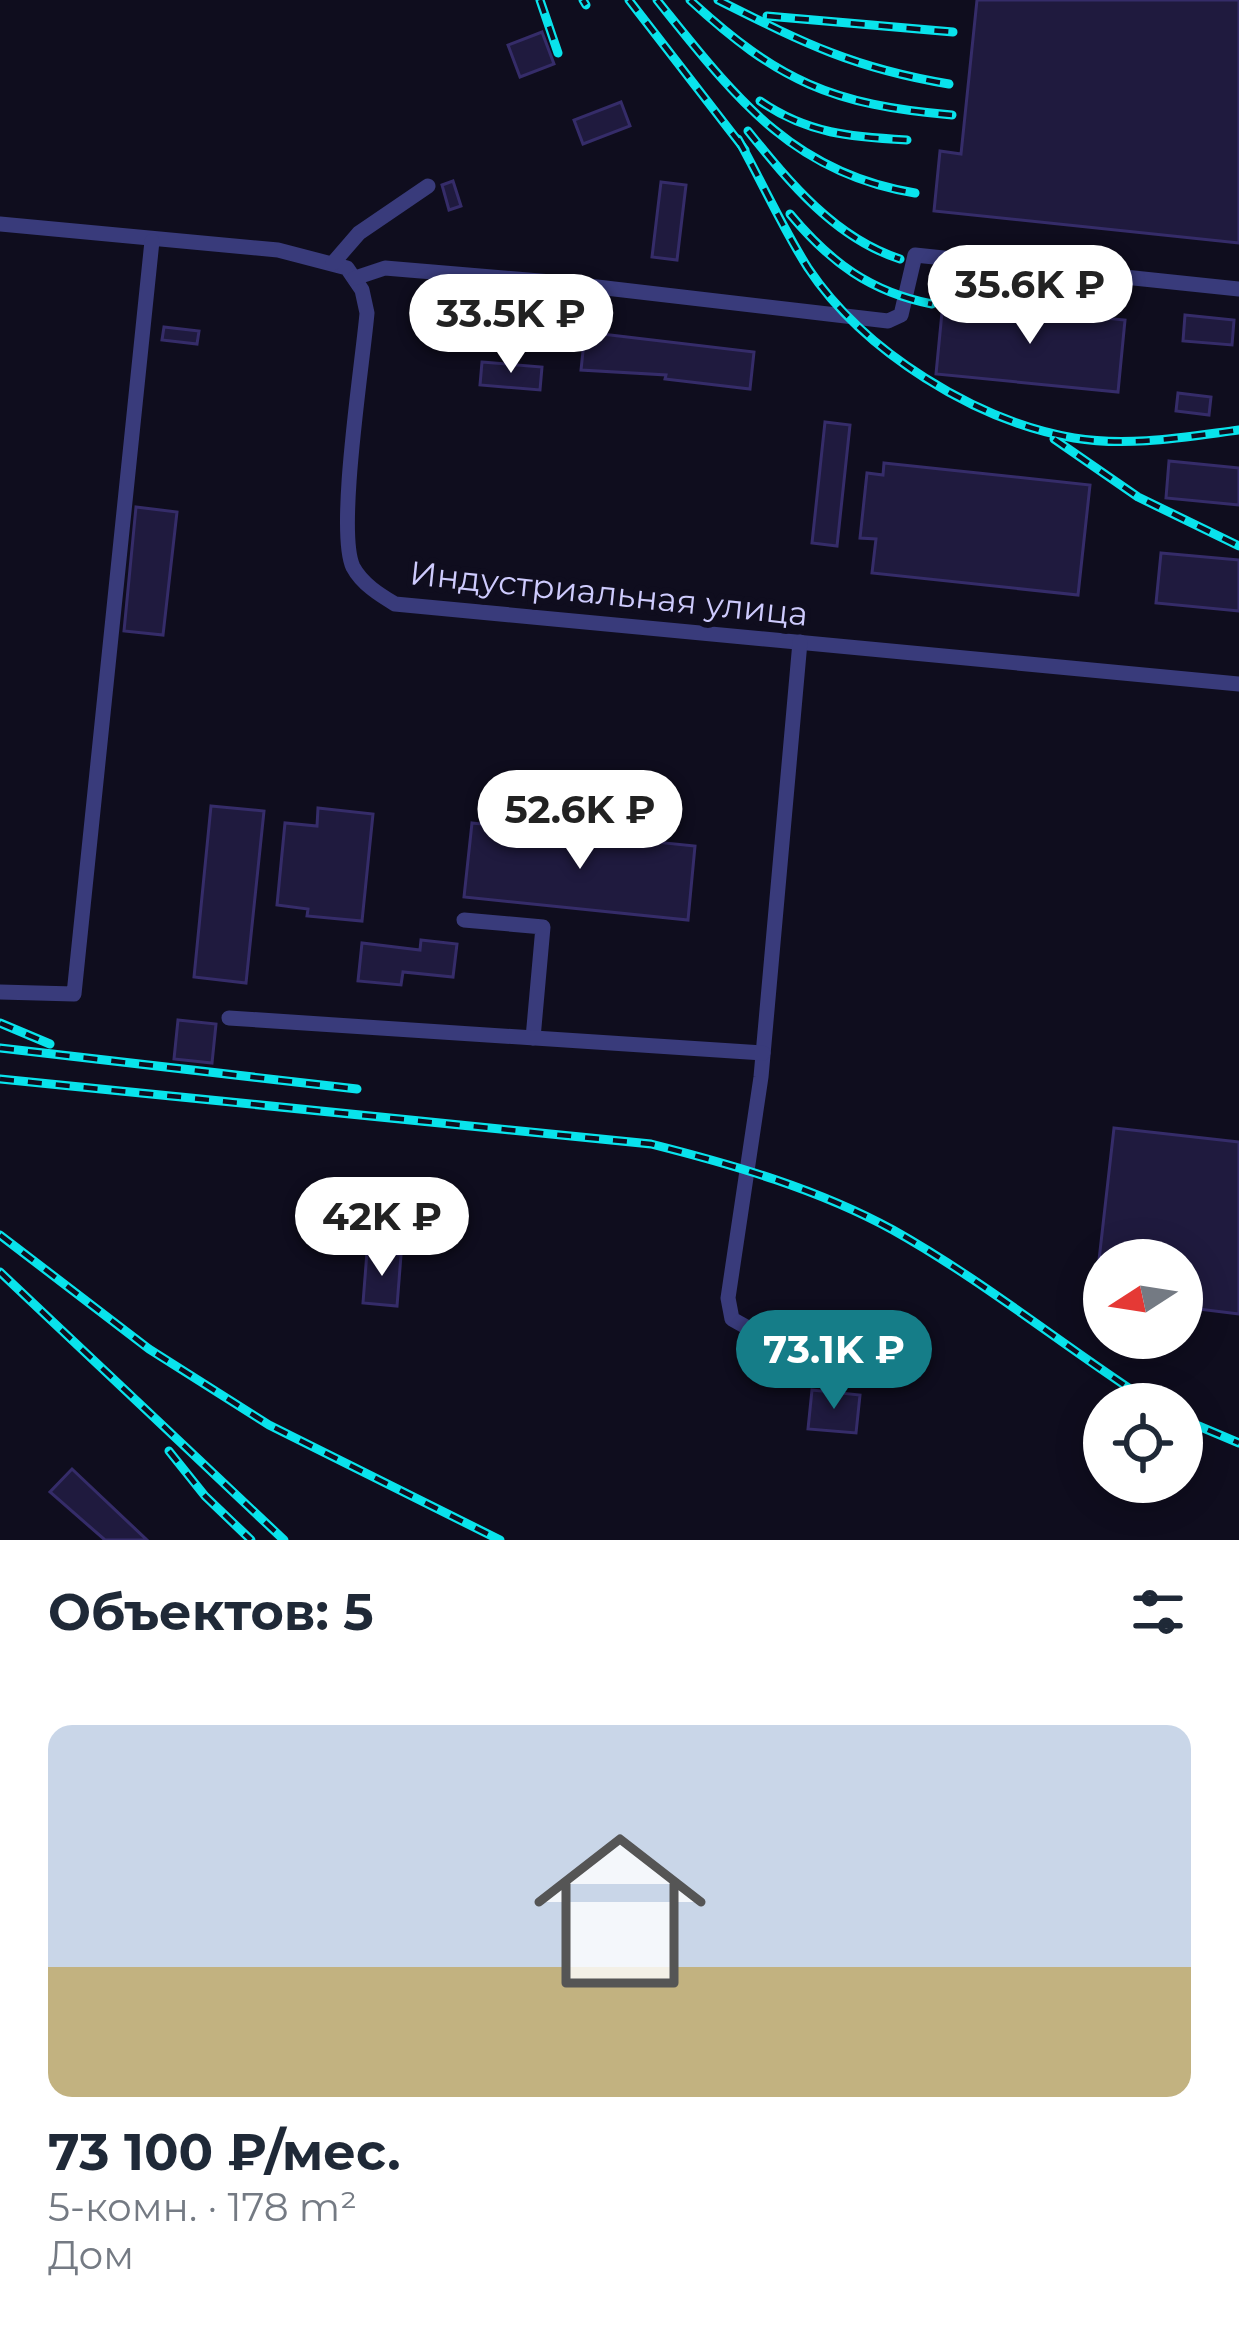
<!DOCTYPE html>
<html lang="ru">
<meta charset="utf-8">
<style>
:root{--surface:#fff;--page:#f2f2f3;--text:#1f2937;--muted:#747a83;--accent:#157d88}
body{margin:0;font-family:Montserrat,sans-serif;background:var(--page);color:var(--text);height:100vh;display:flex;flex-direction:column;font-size:45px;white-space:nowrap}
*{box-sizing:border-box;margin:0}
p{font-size:39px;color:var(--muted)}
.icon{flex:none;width:66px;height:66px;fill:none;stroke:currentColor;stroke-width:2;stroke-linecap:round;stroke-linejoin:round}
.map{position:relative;height:1540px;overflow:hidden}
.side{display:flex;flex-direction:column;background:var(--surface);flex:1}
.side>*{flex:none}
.needle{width:78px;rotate:258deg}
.controls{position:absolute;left:1083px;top:1239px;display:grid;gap:24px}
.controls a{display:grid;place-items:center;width:120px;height:120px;border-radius:50%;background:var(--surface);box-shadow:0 6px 30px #0003;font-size:60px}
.price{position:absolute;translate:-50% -102px;padding:0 27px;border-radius:42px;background:#fff;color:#222;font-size:39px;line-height:78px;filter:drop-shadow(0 3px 6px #0008)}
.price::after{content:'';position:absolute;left:50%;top:72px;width:36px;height:27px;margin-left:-18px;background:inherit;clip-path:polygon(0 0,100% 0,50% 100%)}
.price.active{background:var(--accent);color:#fff}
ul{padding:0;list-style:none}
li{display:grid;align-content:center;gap:24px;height:636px;padding:0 48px}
li span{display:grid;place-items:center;height:372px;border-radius:24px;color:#555}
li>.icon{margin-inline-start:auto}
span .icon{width:216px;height:216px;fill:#fffc;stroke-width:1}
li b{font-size:51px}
h2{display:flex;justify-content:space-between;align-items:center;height:144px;padding:0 48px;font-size:51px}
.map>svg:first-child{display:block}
</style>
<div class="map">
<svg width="1239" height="1540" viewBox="0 0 1239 1540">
<rect width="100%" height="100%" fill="#0f0d1e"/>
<!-- building -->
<g fill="#1f1a3e" stroke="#352c69" stroke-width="3">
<path d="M977,0h262v243l-305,-32 6,-60 21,3z"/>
<path d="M542,32l12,32 -34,13 -12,-32z"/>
<path d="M621,102l9,24 -47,18 -9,-24z"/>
<path d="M453,181l8,25 -12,4 -7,-25z"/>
<path d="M661,182l25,3 -9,75 -25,-3z"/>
<path d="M486,301l62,5 -2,31 -63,-5z"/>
<path d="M943,302l182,18 -7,72 -182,-18z"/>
<path d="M1185,315l49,5 -2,25 -49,-4z"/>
<path d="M164,327l35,4 -2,13 -35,-4z"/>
<path d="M585,332l169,20 -4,37 -85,-10 1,-4 -85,-5z"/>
<path d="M482,362l60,5 -2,23 -60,-5z"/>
<path d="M1178,393l33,4 -2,18 -33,-4z"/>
<path d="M825,422l25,3 -13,121 -25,-3z"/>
<path d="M1169,461l70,7v37l-73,-7z"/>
<path d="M884,463l206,22 -12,110 -206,-22 4,-34 -16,-1 7,-65 16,2z"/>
<path d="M136,507l41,5 -14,123 -39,-4z"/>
<path d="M1161,553l78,7v51l-83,-8z"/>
<path d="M211,806l53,5 -18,172 -52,-6z"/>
<path d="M318,808l55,6 -11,107 -55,-5 1,-7 -31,-4 8,-82 32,3z"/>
<path d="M472,823l223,23 -7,74 -224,-23z"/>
<path d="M421,940l36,4 -4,33 -50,-5 -2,13 -43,-4 4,-38 58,7z"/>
<path d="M178,1020l38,4 -4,39 -38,-4z"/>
<path d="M1114,1128l125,14v172l-57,-7v-47h-83z"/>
<path d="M367,1252l34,3 -4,51 -34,-3z"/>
<path d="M812,1390l48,5 -4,38 -48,-4z"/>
<path d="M72,1469l75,71h-42l-55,-48z"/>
</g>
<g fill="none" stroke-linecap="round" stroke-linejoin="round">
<!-- minor -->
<g stroke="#393b7b" stroke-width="15">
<path d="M0,224l278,26 69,18 15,22 5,23c-4,48 -31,218 -14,254 9,17 27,28 42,37l844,80"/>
<path d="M333,263l26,-30 69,-47"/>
<path d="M355,278l30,-10 178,15 325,38 13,-6 14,-60 324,34"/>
<path d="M800,642l-39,435 -33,221 4,21 73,41 51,5"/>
<path d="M464,920l79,7 -10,111"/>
<path d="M0,992l74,2 78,-753"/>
<path d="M229,1018l534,35"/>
</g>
<!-- rail casing -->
<g stroke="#09e3ec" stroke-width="9">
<g id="rail">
<path d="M540,0l18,53"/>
<path d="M583,0l3,5"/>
<path d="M629,0l116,150"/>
<path d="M657,0c75,93 133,173 258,193"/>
<path d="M690,0c88,81 142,105 262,115"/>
<path d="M718,0c86,43 135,68 231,84"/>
<path d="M767,16l186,16"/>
<path d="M760,101c48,33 91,36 147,39"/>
<path d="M748,131c42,52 87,107 152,128"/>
<path d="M738,139c24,43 44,88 70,129 56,84 168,153 266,170 55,9 111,-1 165,-8"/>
<path d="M790,214c40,48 80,78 142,90"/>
<path d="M1054,439l84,58 101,49"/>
<path d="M0,1023l50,21"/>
<path d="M0,1048l357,41"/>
<path d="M0,1079l651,65c83,21 167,45 242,86 91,51 173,118 260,174"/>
<path d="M0,1235l149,114 120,76 231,115"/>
<path d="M0,1272l284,268"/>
<path d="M1182,1419l57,24"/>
<path d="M169,1451l36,45 46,44"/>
</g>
</g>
<!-- rail -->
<use href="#rail" stroke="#0f0d1e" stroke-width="4.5" stroke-dasharray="14" stroke-linecap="butt"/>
</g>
<g text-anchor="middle" stroke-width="12" stroke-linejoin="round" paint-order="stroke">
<!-- street labels -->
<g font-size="33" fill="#cecbfd" stroke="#0f0d1e">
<text transform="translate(609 593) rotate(6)" y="12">Индустриальная улица</text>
</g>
</g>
</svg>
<div class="controls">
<a><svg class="needle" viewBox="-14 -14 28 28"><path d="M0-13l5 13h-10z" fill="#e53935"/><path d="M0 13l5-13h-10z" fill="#747a83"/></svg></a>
<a><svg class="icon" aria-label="locate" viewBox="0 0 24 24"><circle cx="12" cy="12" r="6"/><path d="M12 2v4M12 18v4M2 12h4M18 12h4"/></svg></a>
</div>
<b class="price" style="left:1030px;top:347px">35.6K ₽</b>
<b class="price" style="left:511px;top:376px">33.5K ₽</b>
<b class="price" style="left:580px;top:872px">52.6K ₽</b>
<b class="price" style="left:382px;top:1279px">42K ₽</b>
<b class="price active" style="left:834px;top:1412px">73.1K ₽</b>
</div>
<section class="side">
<h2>Объектов: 5<svg class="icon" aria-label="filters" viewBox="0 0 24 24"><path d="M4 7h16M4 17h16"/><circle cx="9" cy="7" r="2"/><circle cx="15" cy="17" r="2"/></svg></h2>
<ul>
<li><span style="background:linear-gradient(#c9d6e8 65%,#c2b280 0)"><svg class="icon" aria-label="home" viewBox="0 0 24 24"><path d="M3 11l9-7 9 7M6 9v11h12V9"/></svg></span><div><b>73 100 ₽/мес.</b><p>5-комн. · 178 m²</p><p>Дом</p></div></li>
</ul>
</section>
